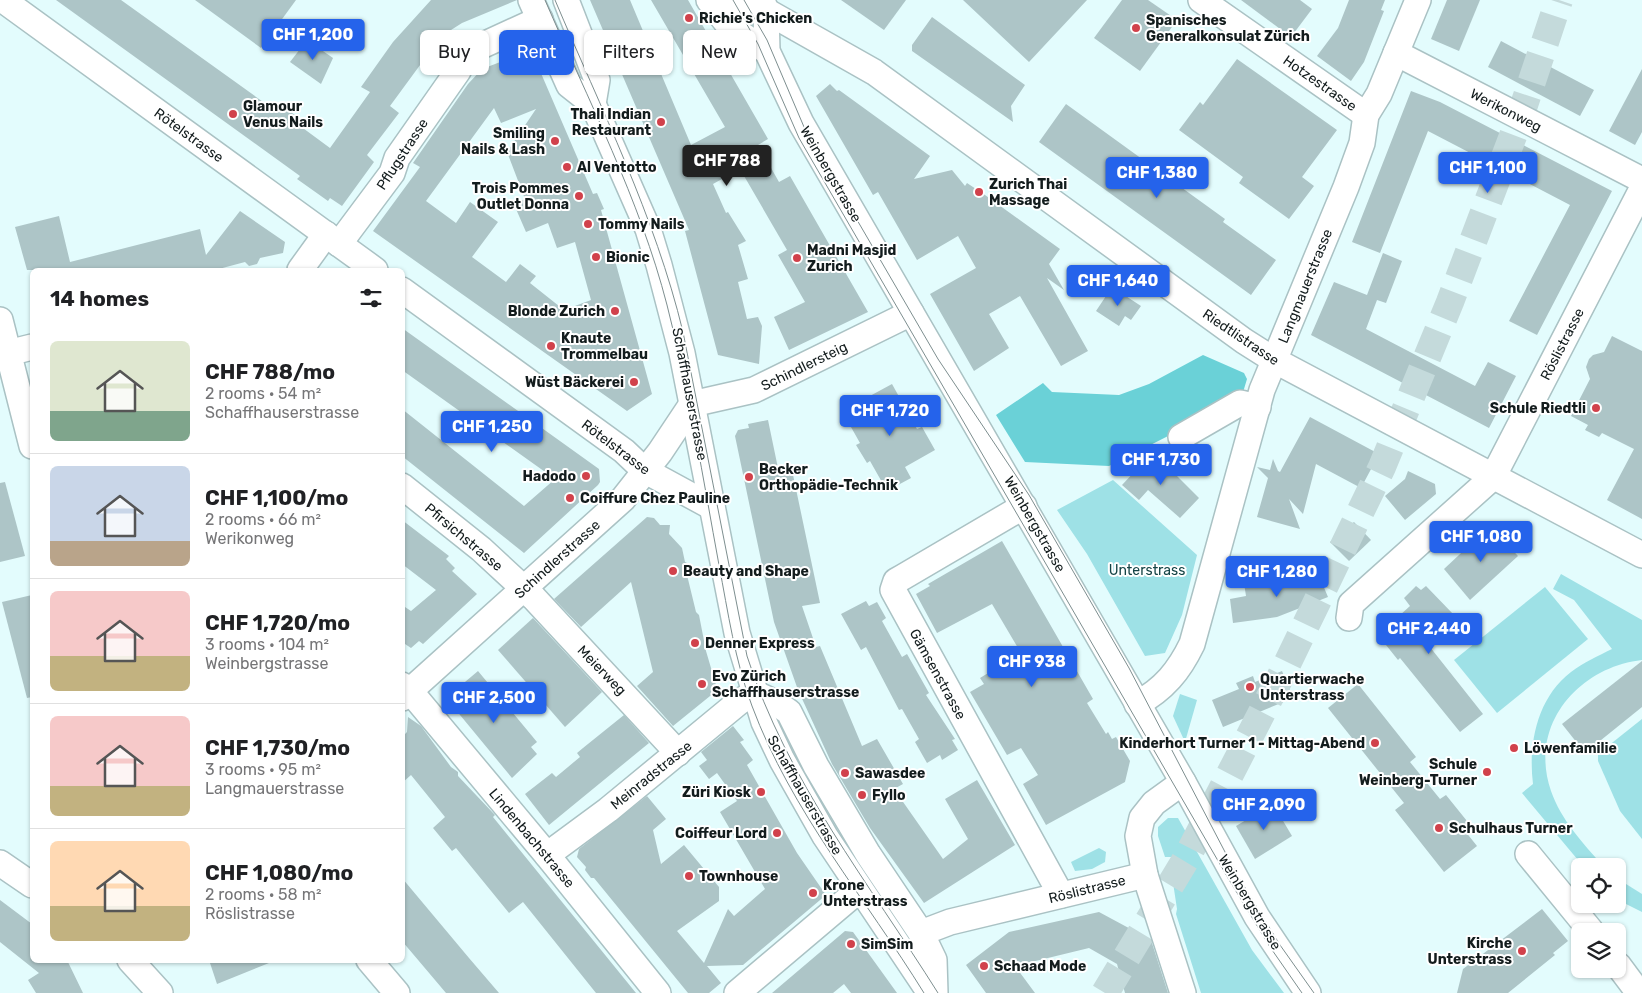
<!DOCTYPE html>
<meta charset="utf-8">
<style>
:root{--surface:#fff;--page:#f2f2f2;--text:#202124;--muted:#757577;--line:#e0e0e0;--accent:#2563eb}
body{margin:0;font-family:Rubik,sans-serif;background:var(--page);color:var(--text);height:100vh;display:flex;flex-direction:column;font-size:19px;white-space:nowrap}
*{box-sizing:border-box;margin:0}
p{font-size:16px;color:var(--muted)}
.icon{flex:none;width:28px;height:28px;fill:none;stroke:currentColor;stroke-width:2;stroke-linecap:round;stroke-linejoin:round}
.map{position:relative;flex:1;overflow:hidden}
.panel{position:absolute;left:30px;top:268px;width:375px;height:695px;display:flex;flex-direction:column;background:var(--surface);border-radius:8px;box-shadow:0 1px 4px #0004}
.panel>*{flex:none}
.guide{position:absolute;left:420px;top:30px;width:475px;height:45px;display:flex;gap:10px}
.tools{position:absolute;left:1571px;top:858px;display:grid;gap:10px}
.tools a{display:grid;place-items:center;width:55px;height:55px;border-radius:8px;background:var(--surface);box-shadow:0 1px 4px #0004;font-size:25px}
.price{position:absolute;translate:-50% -42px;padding:0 11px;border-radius:5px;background:var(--accent);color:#fff;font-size:16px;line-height:32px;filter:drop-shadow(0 1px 2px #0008)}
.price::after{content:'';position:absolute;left:50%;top:30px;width:15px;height:11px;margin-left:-8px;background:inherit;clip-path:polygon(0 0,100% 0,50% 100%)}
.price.active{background:#222;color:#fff}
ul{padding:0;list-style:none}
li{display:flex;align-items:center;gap:15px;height:125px;padding:0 20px}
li+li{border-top:1px solid var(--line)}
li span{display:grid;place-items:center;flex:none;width:140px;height:100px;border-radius:8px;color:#555}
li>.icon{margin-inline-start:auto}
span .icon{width:60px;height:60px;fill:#fffc;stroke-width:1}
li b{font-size:21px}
h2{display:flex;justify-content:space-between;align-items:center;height:60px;padding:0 20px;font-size:21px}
.pill{padding:0 18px;border-radius:8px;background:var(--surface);box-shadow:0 1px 4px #0004;font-size:18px;line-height:45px}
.pill.active{background:var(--accent);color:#fff}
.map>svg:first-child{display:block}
</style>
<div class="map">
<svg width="1642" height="993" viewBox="0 0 1642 993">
<rect width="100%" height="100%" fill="#e3fcfd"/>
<!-- green -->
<g fill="#9ee1e6">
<path d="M1113,480l84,75 -15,60 -17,38 -20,3 -58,-102 -30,-44z"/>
<path d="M1561,574l81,46v40c-63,7 -114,65 -91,131 10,29 32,52 52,75h-20l-61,-73 11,-9c-5,-40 4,-86 38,-112 13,-10 27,-16 41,-23l-38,-49 -21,-11z"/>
<path d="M1545,587l43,52 -91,74 -43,-53z"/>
<path d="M1180,694l17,6 -12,42 -12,-26z"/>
<path d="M1642,719v120l-22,-28 -22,-50v-7z"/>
<path d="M1168,818h10l74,132 32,43h-83l-25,-79 1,-5 -5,-33 5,-1 -5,-18h-7l-7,-21v-9z"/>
<path d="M1099,848l7,4 -1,10 -13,7 -17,2 -4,-9z"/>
<path d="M1618,879l24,15v18l-24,-12z"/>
</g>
<!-- forest -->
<path fill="#6ad1d7" d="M1203,355l41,18 3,6 -6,20 -132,67 -84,-4 -29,-47 47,-32 9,9 67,3 30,-11z"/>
<!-- building -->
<g fill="#adc5c7" fill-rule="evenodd">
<path d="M56,0h65l152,109 5,-6 17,12 -3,5 38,28 40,-56 -9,-5 32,-45 38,-42h86l-55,23 -11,7 -17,16 -44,60 9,7 -32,42 7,7 -32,44 -12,-8 -2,3 -31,-22 3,-3z"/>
<path d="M195,0h101l-35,48z"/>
<path d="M590,0h40l61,145 34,-18 -74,-127h37l80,139 -10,6 21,37 11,-6 78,136 -79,38 -15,-33 31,-15 -27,-47 9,-5 -47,-81 -27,15 13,29 2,-1 18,29 -8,4 10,34 -10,3 9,37 11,-2 4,9 -3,38 -41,-9 -33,-124 4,-1z"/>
<path d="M841,0h65l-22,30z"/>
<path d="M963,0h124l-58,62z"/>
<path d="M1122,0h26l29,20 -37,51 -46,-33z"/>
<path d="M1241,0h59l12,9 -21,28z"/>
<path d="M1349,0h36l-4,10 3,1 -20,51 -13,19 -34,-25 21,-28z"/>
<path d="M1447,0h33l-21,51 -28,-12z"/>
<path d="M932,17l93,68 -14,21 2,16 -101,-71v-6z"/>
<path d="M307,40l26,18 -12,26 -31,-22z"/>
<path d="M1501,41l93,49 -14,26 -92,-49z"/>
<path d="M531,50l62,144 4,-1 7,16 -3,1 51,184 -25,17 -254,-180 47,-64 -7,-4 55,-79 14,-15zM494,108l7,15 35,-14 -29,43 18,47 -9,4v6l10,23 22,-9 9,25 18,-6 16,58 -27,10 -34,-27 6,-7 -16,-12 -14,18 -34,-25 26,-35 -28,-20 -14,21 -30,-22z"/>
<path d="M1237,59l100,71 -35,47 12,9 -25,33 -50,-36 4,-6 -64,-47 21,-28 3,3z"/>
<path d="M1642,69v63l-7,13 -26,-14z"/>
<path d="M830,84l7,7 2,-1 91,66 -16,23 38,-9 13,16 2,-3 18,12 75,54 -11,15 15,26 -17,-12 41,73 -27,15 -41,-70 -31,18 20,34 -35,23 -44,-77 46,-26 -18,-32 -41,24 -39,-68 -5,3 -57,-99z"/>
<path d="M1411,91l29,11 172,89 -75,144 -28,-14 61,-116 -142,-74 -48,122 -28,-11z"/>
<path d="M1066,104l159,115 -2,3 53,38 -25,35 -212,-153z"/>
<path d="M240,211l45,31 -2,11 -23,5 -3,6 -8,2 -4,-4 -30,8h-188l-12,-43 44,-11 11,46 130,-33 6,26z"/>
<path d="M1383,253l19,8 -16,42 -9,-3 -11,29 109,57 13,-24 28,14 -27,52 -178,-93 23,-53 33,13z"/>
<path d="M1112,287l29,19 -10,14 -6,-4 -6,10 -23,-15z"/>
<path d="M402,328l197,141 1,13 -2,3 -74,68 -122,-97v-47l122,97 31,-27 -153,-109z"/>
<path d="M1612,336l30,15v168l-35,-19 27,-51 -32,-16 -3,4 -14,-7 3,-5 -17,-9 19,-37 -4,-12 3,-8 4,-4 11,-3z"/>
<path d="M892,384l25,45 5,-2 13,23 -30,17 6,11 -24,13 -17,-30 -3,2 -11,-18 4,-2 -13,-23 26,-15 -5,-8z"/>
<path d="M1310,417l69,37 -18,34 -45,-24 -13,50 -14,-15 11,30 -43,-12 11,-39 -11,-11 13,3 3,-11 5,12 2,1z"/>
<path d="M768,420l11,53 13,-3 28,133 -18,3 14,41 4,-1 42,100 15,-7 26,45 -9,5 49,70 25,-20 -23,-40 32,-19 38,65 -91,58 -54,-75 -38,-64 -34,-74 -24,-68 -39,-186 3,-6 11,-2 -1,-4z"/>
<path d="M1153,452l46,46 -19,20 -32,-28 -9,10 -17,-15z"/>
<path d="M1408,471l27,13 1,10 -31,26 -20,-24 20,-17z"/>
<path d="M5,482l20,74 -25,6v-79z"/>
<path d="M647,517l7,1 6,7h10l-1,9 13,14 3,14 4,2 1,7 -3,4 9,37 3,3 7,36 10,34 -1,7 -42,34 -36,-40 16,-14 -22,-90 -50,45 -27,-28z"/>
<path d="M402,520l47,36 -3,3 9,9 -3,3 25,23 -54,50 -4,-3 -8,7 -9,-6v-37l9,6 25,-21 -34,-26z"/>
<path d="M1354,522l17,18 -22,21 -19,-19z"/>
<path d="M1490,526l28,30 -48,44 -26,-31z"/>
<path d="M1002,541l91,158 -6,4 19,31 2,-2 4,7 4,-2 14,24 -5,21 -79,43 -23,-41 15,-9 -17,-27 -14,7 -37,-63 14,-8 -4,-6 41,-25 -29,-49 -55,29 -21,-39 14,-8 -2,-2z"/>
<path d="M1317,571l11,26 -51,20 -44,6 -3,-24 16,-3 -2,-13 24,-3 1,6 22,-10 2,5z"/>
<path d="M1416,586l5,4 5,-4 28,29 -28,27 57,72 -23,18 -60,-74 -2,2 -20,-25 32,-29 -6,-8z"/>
<path d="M32,595v102l-5,1 -25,-96z"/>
<path d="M866,601l3,5 8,-4 9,16 -4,3 20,36 5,-3 22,39 -3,2 29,44 -3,1 6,10 -16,10 -2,-5 -13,8 -12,-21 4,-3 -17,-30 -3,1 -33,-63 -5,3 -20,-36z"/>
<path d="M533,618l69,74 -37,35 -67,-77z"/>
<path d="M1642,661v46l-57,46 -23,-29z"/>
<path d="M478,671l59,71 -6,5 6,7 -25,24 -66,-80z"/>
<path d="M1282,671l11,27 -70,29 -11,-27 27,-11 -3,-6 17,-7 2,6z"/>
<path d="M1358,684l58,73 -6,5 30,37 6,-4 25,31 -6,5 12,15 -33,26 -49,-62 9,-7 -76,-95z"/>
<path d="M624,715l25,28 -100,82 -24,-31 27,-21 4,4 24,-20 -3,-4 6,-5z"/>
<path d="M408,717l13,9 30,41 7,5v4l37,39 -2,2 143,176h-40l-73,-91 -14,11 -53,-65 -4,3 -19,-23 12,-11 -34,-42 -9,8v-46l5,-5z"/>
<path d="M733,726l11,14 -4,2 13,18 -6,5 50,88 29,42 -83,70 -36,1 14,17 -12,10h-21l-94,-115h-3l-6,-8 1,-3 -9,-10 2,-8 68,-53 19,23 -13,11 8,34 23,-19 35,42v14l-42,30 27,32 24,-54 6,7 31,-27 -45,-77 17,-11 -20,-28 -8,6 -10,-13 8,-6 -6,-8z"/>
<path d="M1273,804l19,32 -37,23 -19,-33z"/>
<path d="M402,878l67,80 30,35h-53l-44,-52z"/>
<path d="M0,900l32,24v36h35l16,33h-47l-8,-13 11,-7 -39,-31z"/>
<path d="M1542,909l26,32 -15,12 2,2 -47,38h-51l6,-24z"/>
<path d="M1099,912l52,28 17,53h-43l-8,-29 -28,-16 -74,18 20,27h-49l-20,-28 43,-33z"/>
<path d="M845,931l8,1 44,61h-46l-7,-9 -11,9h-61z"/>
<path d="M209,960h65v1l-57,23z"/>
</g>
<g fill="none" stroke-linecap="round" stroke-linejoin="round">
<!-- highway-tunnel -->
<path stroke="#c4dadb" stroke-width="28" stroke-dasharray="28 14" stroke-linecap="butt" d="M1105,993l81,-134 101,-195 95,-197 68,-165 69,-182 40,-120"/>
<!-- minor casing -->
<g stroke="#aac2c4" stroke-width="28">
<g id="minor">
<path d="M3,0l372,270"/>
<path d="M531,0l38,85 24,19 55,125 11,36 23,88 55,280 27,89 18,38 43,76 105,157"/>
<path d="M566,0l31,80 -4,24"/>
<path d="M709,0l21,27 37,24"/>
<path d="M714,0l27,9 25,2 108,61 370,269 30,19 368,195"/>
<path d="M762,0l4,11 1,40 34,72 382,659 74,135 51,76"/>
<path d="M1201,0l165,115"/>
<path d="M1396,53l246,127"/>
<path d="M339,244l53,-71 5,-15 61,-87 10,-19 72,-33"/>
<path d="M300,270l26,-36"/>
<path d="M402,290l222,161 20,19 68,37"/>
<path d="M0,320l32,126"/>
<path d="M8,353l24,-6"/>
<path d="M692,404l62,-14 157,-77"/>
<path d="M1181,437l59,-34 18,4"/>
<path d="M402,486l79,63 53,49 144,155"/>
<path d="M1024,506l-121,71 -7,4 -3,9 168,305"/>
<path d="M1349,618l2,-14 142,-127 149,-288"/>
<path d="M402,685l8,6 137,164 111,138"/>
<path d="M754,693l22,10 13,9 27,54 52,88 53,79 13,27 1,33"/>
<path d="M402,698l221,-199 37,-47 32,-48"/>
<path d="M1137,704c27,-15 42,-33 55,-60l70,-254 84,-203 16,-44 4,-28 13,-21 39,-94"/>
<path d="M1528,854l63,77"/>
<path d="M547,855l61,-45 131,-108 15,-9"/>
<path d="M0,863l32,22"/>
<path d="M921,933l29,-11 195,-47"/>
<path d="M130,960l30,33"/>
<path d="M369,960l28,33"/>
<path d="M1618,965l21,28"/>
<path d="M737,993l123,-104"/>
<path d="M1183,993l-38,-118 -7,-39 4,-18 12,-15 29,-21"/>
</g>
</g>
<!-- minor -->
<use href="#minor" stroke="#fff" stroke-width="25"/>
<!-- tram -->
<g stroke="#7d8e8f" stroke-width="1">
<path d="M545,0c43,100 95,200 122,305 22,86 36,173 52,260 9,47 16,96 33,141 39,105 114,193 172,287"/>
<path d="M555,0c46,109 100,216 128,332l64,324c40,125 122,227 191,337"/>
<path d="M733,0l25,44 41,94 429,740 42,69 32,46"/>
<path d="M744,0l23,40 40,94 131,225 91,136 100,173 107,205 44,72 34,48"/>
</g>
</g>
<!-- markers -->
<g fill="#d1414b" stroke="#fff" stroke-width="2">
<circle cx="689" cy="18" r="5"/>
<circle cx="1136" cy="28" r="5"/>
<circle cx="233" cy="114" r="5"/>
<circle cx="661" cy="122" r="5"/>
<circle cx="555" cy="141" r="5"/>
<circle cx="567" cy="167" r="5"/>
<circle cx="979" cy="192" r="5"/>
<circle cx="579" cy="196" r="5"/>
<circle cx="588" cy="224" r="5"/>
<circle cx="596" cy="257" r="5"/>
<circle cx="797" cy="258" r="5"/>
<circle cx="615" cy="311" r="5"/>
<circle cx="551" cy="346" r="5"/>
<circle cx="634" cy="382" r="5"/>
<circle cx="1596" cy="408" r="5"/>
<circle cx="586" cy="476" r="5"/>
<circle cx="749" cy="477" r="5"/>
<circle cx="570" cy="498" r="5"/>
<circle cx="673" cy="571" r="5"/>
<circle cx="695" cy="643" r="5"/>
<circle cx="702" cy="684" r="5"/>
<circle cx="1250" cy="687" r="5"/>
<circle cx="1375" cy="743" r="5"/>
<circle cx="1514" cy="748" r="5"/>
<circle cx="1487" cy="772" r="5"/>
<circle cx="845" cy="773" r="5"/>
<circle cx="761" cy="792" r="5"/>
<circle cx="862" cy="795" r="5"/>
<circle cx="1439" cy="828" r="5"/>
<circle cx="777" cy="833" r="5"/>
<circle cx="689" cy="876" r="5"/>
<circle cx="813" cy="893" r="5"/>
<circle cx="851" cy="944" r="5"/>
<circle cx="1522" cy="951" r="5"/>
<circle cx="984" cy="966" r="5"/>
</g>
<g text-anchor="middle" stroke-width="4" stroke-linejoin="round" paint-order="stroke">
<!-- poi labels -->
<g font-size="14" font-weight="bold" fill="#131c1d" stroke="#fff" text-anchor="start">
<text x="699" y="23">Richie's Chicken</text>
<text x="1146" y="25">Spanisches<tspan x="1146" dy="16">Generalkonsulat Zürich</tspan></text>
<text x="243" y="111">Glamour<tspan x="243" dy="16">Venus Nails</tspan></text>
<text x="651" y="119" text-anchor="end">Thali Indian<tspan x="651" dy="16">Restaurant</tspan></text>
<text x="545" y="138" text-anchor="end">Smiling<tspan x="545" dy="16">Nails &amp; Lash</tspan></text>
<text x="577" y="172">Al Ventotto</text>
<text x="989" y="189">Zurich Thai<tspan x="989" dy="16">Massage</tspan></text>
<text x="569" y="193" text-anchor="end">Trois Pommes<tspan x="569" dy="16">Outlet Donna</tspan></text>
<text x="598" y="229">Tommy Nails</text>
<text x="807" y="255">Madni Masjid<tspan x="807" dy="16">Zurich</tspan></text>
<text x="606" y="262">Bionic</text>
<text x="605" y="316" text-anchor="end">Blonde Zurich</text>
<text x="561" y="343">Knaute<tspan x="561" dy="16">Trommelbau</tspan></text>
<text x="624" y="387" text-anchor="end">Wüst Bäckerei</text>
<text x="1586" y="413" text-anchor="end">Schule Riedtli</text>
<text x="759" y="474">Becker<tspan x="759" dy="16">Orthopädie-Technik</tspan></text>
<text x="576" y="481" text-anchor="end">Hadodo</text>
<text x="580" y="503">Coiffure Chez Pauline</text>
<text x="683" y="576">Beauty and Shape</text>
<text x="705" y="648">Denner Express</text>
<text x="712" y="681">Evo Zürich<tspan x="712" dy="16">Schaffhauserstrasse</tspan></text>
<text x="1260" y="684">Quartierwache<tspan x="1260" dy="16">Unterstrass</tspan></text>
<text x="1365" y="748" text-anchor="end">Kinderhort Turner 1 - Mittag-Abend</text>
<text x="1524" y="753">Löwenfamilie</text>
<text x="1477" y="769" text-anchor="end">Schule<tspan x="1477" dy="16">Weinberg-Turner</tspan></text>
<text x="855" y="778">Sawasdee</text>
<text x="751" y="797" text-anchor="end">Züri Kiosk</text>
<text x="872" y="800">Fyllo</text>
<text x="1449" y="833">Schulhaus Turner</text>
<text x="767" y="838" text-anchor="end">Coiffeur Lord</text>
<text x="699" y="881">Townhouse</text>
<text x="823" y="890">Krone<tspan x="823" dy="16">Unterstrass</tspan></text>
<text x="1512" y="948" text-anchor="end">Kirche<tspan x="1512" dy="16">Unterstrass</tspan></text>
<text x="861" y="949">SimSim</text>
<text x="994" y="971">Schaad Mode</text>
</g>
<!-- street labels -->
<g font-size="14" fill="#131c1d" stroke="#fff">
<text transform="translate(1320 83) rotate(35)" y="5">Hotzestrasse</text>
<text transform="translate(1506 110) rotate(27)" y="5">Werikonweg</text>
<text transform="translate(189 135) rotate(36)" y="5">Rötelstrasse</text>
<text transform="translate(402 154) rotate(-57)" y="5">Pflugstrasse</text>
<text transform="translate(831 174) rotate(60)" y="5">Weinbergstrasse</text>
<text transform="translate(1305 286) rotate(-68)" y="5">Langmauerstrasse</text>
<text transform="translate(1241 337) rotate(34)" y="5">Riedtlistrasse</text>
<text transform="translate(1562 344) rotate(-63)" y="5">Röslistrasse</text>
<text transform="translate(804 366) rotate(-26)" y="5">Schindlersteig</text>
<text transform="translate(690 394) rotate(79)" y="5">Schaffhauserstrasse</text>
<text transform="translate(616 447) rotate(37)" y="5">Rötelstrasse</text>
<text transform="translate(1035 524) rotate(60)" y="5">Weinbergstrasse</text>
<text transform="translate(464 537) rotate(40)" y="5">Pfirsichstrasse</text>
<text transform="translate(557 559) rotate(-42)" y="5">Schindlerstrasse</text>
<text transform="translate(602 670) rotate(46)" y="5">Meierweg</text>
<text transform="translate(938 674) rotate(61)" y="5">Gämsenstrasse</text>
<text transform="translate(651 775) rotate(-39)" y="5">Meinradstrasse</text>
<text transform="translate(805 795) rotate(60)" y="5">Schaffhauserstrasse</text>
<text transform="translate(532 838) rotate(50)" y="5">Lindenbachstrasse</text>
<text transform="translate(1087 889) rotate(-14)" y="5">Röslistrasse</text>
<text transform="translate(1250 902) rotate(59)" y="5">Weinbergstrasse</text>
</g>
<!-- park labels -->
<g font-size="14" fill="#144446" stroke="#fff">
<text x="1147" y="575">Unterstrass</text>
</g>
</g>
</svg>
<div class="tools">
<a><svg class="icon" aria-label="locate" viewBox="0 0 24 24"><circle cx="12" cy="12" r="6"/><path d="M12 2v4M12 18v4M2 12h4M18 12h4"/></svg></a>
<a><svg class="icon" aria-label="layers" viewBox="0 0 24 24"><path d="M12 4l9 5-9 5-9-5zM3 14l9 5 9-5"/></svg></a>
</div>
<b class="price" style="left:313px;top:61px">CHF 1,200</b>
<b class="price active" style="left:727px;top:187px">CHF 788</b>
<b class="price" style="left:1488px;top:194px">CHF 1,100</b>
<b class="price" style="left:1157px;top:199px">CHF 1,380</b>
<b class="price" style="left:1118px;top:307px">CHF 1,640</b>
<b class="price" style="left:890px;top:437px">CHF 1,720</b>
<b class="price" style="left:492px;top:453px">CHF 1,250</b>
<b class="price" style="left:1161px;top:486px">CHF 1,730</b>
<b class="price" style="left:1481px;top:563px">CHF 1,080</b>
<b class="price" style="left:1277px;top:598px">CHF 1,280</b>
<b class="price" style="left:1429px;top:655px">CHF 2,440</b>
<b class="price" style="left:1032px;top:688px">CHF 938</b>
<b class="price" style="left:494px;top:724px">CHF 2,500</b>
<b class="price" style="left:1264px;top:831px">CHF 2,090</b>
<div class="guide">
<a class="pill">Buy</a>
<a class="pill active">Rent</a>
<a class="pill">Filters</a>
<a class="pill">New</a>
</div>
<section class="panel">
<h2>14 homes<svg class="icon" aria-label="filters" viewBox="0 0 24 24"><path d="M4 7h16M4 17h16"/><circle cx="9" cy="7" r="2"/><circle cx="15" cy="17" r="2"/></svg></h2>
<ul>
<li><span style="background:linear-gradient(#dfe7d0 70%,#7fa58c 0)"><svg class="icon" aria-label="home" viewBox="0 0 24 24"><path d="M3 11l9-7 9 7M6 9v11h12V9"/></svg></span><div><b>CHF 788/mo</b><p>2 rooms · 54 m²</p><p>Schaffhauserstrasse</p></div></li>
<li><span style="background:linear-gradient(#c9d6e8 75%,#b9a48a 0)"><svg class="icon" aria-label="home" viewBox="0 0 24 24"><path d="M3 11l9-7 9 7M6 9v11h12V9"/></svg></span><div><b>CHF 1,100/mo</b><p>2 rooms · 66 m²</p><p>Werikonweg</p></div></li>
<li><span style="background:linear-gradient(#f6c9c9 65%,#c2b280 0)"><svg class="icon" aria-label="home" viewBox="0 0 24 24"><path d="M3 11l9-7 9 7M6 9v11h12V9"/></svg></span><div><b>CHF 1,720/mo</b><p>3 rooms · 104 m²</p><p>Weinbergstrasse</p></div></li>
<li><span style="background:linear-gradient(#f6c9c9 70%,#c2b280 0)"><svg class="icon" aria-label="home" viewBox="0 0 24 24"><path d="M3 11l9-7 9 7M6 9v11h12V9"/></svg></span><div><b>CHF 1,730/mo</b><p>3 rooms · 95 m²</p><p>Langmauerstrasse</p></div></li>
<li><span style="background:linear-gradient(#ffd9b3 65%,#c2b280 0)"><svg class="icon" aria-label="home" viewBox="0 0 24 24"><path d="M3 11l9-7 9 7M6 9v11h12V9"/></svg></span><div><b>CHF 1,080/mo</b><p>2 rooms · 58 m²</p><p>Röslistrasse</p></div></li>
</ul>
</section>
</div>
